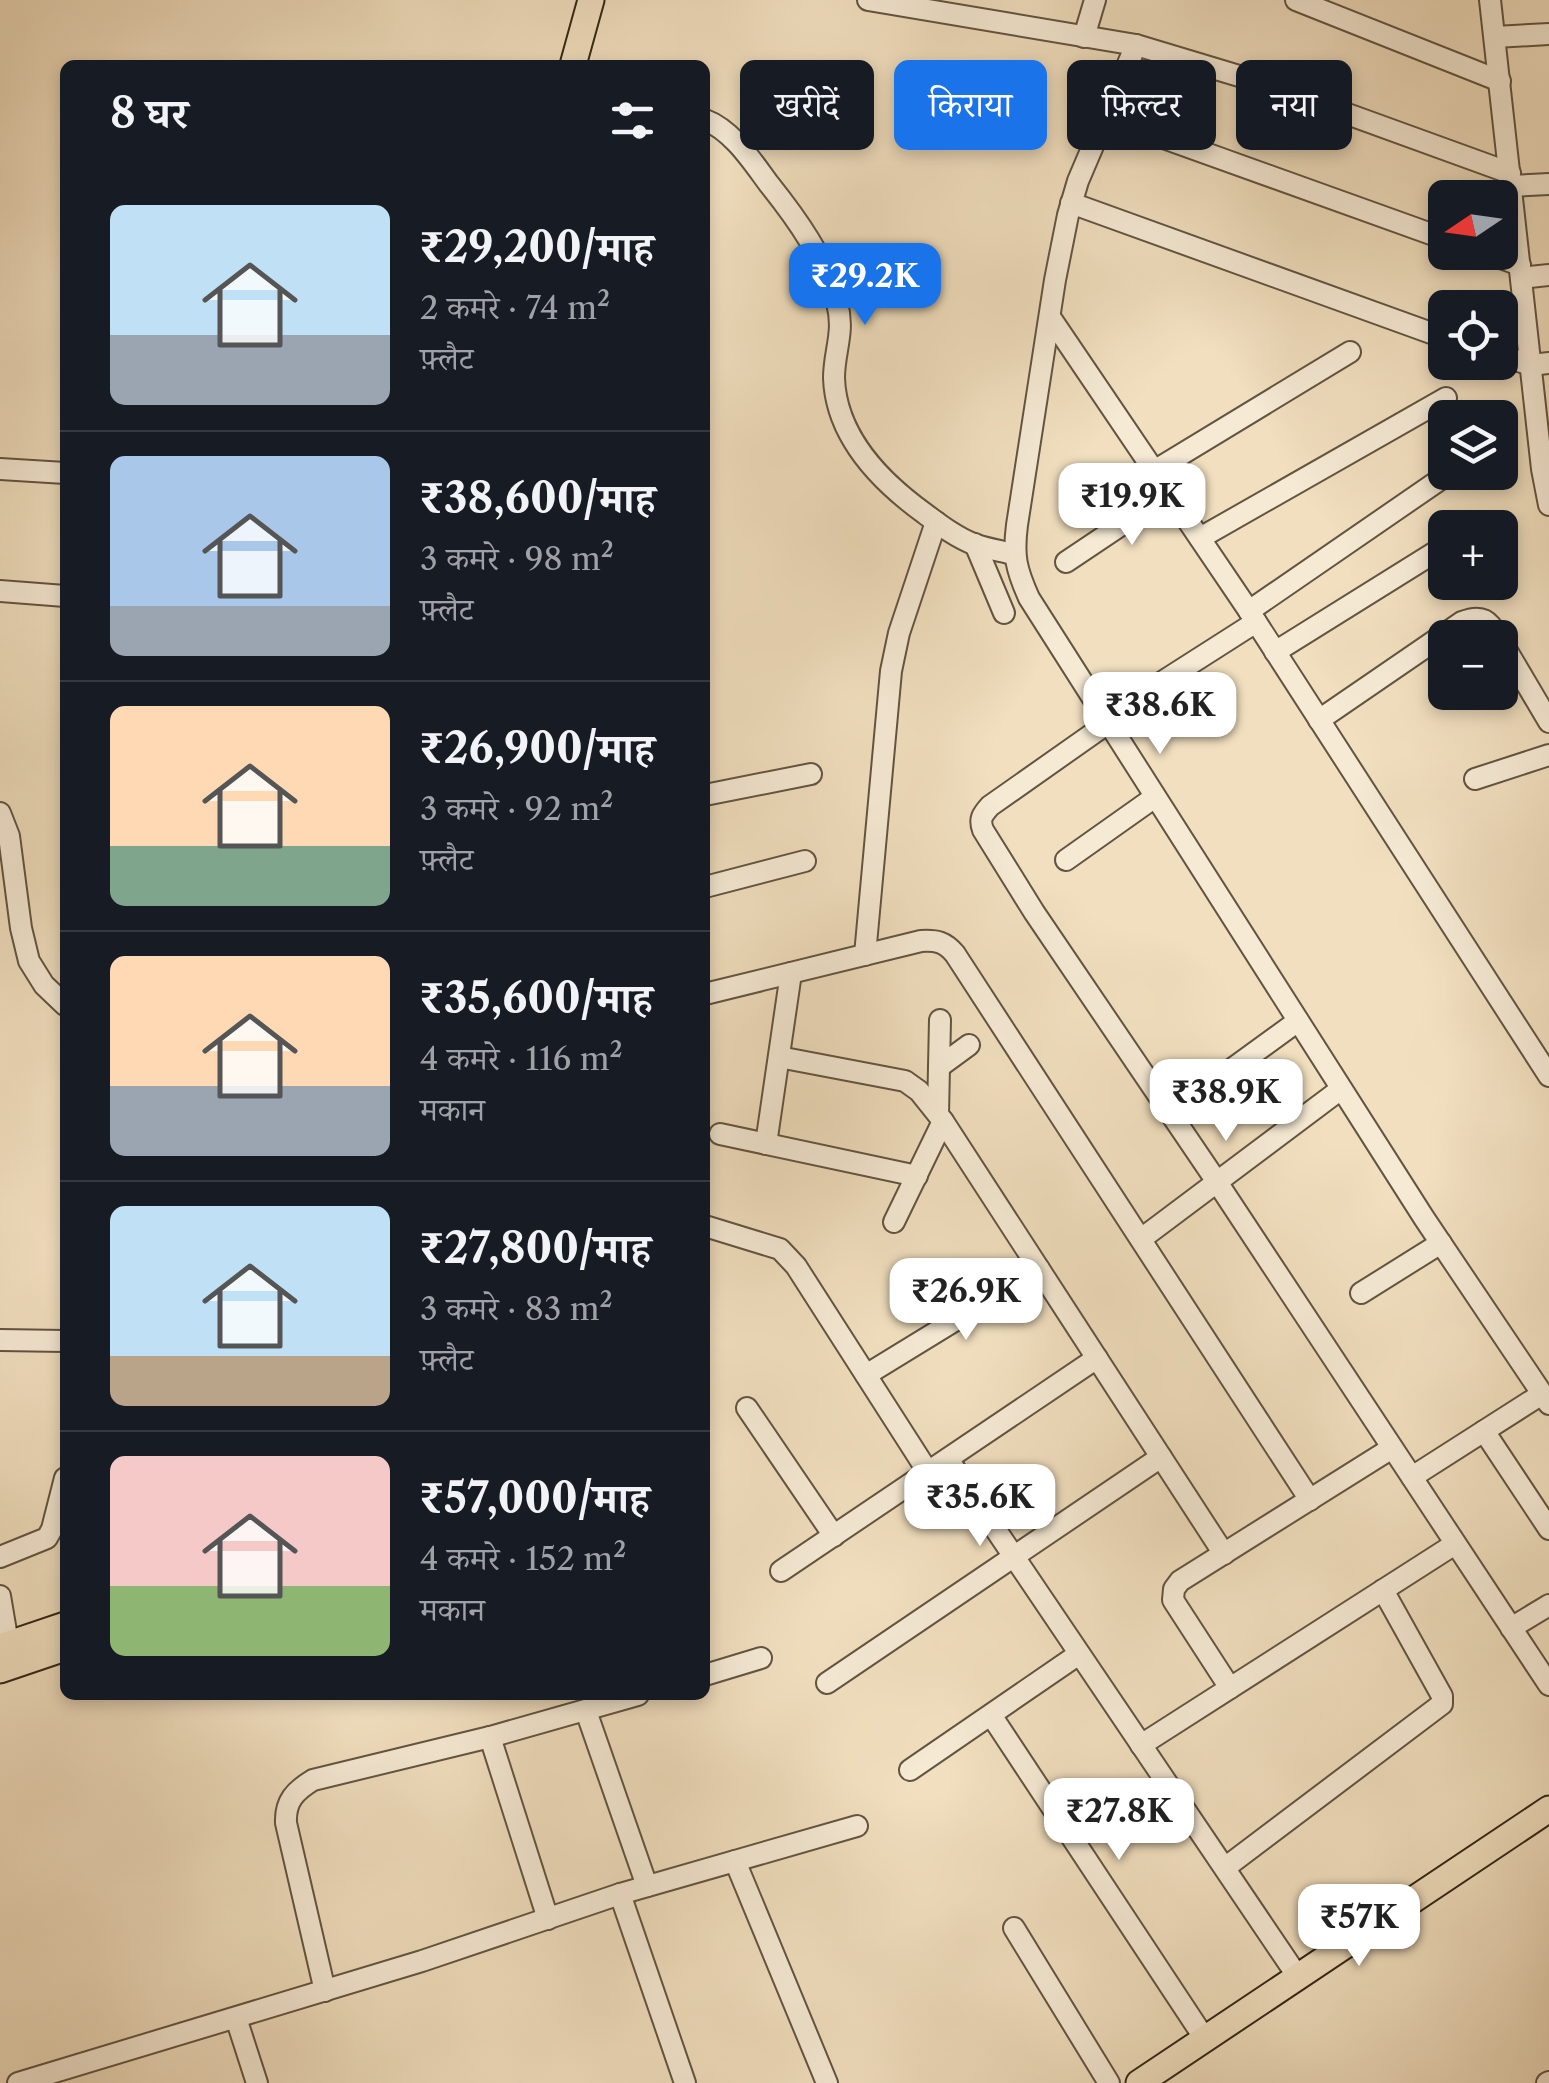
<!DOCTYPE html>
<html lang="hi">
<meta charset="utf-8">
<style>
:root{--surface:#171b24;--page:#20242c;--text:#f1f3f6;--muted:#9ea1a6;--line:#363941;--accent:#1a73e8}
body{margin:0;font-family:"Libre Caslon Text","Noto Serif Devanagari",serif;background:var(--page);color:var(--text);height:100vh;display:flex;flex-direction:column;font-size:38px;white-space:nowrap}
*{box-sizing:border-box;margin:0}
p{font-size:32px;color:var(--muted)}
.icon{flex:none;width:55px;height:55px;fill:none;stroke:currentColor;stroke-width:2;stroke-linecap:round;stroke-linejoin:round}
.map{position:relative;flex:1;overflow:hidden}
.drawer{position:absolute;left:60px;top:60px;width:650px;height:1640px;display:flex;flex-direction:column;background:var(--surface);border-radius:15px;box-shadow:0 5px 15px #0003}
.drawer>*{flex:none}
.banner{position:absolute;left:740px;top:60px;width:658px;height:90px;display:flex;gap:20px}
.needle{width:65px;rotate:257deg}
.buttons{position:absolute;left:1428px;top:180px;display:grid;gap:20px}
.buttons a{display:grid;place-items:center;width:90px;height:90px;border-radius:15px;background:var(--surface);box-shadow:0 5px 15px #0003;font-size:50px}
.price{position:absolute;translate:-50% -85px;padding:0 22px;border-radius:20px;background:#fff;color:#222;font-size:32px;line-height:65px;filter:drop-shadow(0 2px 5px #0008)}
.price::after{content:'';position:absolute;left:50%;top:60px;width:30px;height:22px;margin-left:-15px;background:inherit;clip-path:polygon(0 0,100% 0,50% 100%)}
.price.selected{background:var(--accent);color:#fff}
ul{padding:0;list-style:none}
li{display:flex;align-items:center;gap:30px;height:250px;padding:0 50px}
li+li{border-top:2px solid var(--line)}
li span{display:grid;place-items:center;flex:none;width:280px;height:200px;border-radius:15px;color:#555}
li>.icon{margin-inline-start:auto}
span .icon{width:120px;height:120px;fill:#fffc;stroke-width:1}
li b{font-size:42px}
h2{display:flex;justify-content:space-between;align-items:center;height:120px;padding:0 50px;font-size:42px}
.tag{padding:0 35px;border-radius:15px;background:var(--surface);box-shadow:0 5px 15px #0003;font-size:35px;line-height:90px}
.tag.selected{background:var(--accent);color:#fff}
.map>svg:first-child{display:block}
</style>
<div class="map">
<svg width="1549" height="2083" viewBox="0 0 1549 2083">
<rect width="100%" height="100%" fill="#f1dfbf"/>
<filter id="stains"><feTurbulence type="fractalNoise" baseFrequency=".002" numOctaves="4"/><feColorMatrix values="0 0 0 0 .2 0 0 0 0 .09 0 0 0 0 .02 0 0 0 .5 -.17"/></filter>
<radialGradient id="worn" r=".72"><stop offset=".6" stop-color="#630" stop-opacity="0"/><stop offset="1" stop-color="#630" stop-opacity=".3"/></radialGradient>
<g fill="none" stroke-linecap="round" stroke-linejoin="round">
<!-- minor casing -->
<g stroke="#625441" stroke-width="24">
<g id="minor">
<path d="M868,0l268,45 123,37 251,91"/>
<path d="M1296,0l204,81"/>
<path d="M1490,0l52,469 7,36"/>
<path d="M1084,37l11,-37"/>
<path d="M1495,37l54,-3"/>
<path d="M1136,45l-58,136 -10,34 -13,65 -38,245c-4,31 -1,44 12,73l395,620 125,186"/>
<path d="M1105,117l340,122"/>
<path d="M705,120c27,10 47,41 64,64 28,35 56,74 68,119 8,29 -3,48 -3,75 2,59 46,103 90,135 16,12 33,25 52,32 12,4 25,6 37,9"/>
<path d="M1511,186l38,-2"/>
<path d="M1071,203l374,135"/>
<path d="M1484,252l36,13"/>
<path d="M1521,278l28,-3"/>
<path d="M1050,317l199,294 300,465"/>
<path d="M1500,355l31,10 18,-2"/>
<path d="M0,469l65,4"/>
<path d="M1154,471l196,-119"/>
<path d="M1474,528l5,-4"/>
<path d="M1200,538l246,-140"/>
<path d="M975,544l29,69"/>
<path d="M1066,562l103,-69"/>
<path d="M0,591l65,5"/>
<path d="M1249,611l202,-139"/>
<path d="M1500,639l49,83"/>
<path d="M1275,652l170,-106"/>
<path d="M1162,682l94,-60"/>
<path d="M1319,720l143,-98c20,-8 27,-2 37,16"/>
<path d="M1108,723l-118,83c-8,9 -11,13 -7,24l51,82 183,270 332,503"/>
<path d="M1475,779l74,-24"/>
<path d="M705,795l106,-21"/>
<path d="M0,813l9,23 12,92 8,33 15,24 21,20"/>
<path d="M1066,860l89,-63"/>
<path d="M705,887l100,-26"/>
<path d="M865,955l26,-284 8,-38 37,-111"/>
<path d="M705,994l216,-53c16,-1 24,1 34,13l355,546"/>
<path d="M779,1057l126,24 14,10 24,30 281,433"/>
<path d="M939,1067l30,-22"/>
<path d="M1214,1082l84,-61"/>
<path d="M938,1114l2,-94"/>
<path d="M720,1134l197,42"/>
<path d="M766,1144l25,-171"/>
<path d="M894,1222l49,-101"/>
<path d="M705,1226l75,23 16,17 132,206"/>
<path d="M1141,1239l200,-150"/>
<path d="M1361,1293l80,-50"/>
<path d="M0,1340l65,1"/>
<path d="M866,1375l173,-106"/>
<path d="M747,1408l87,128"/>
<path d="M1484,1431l65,98"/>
<path d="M948,1459l350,518"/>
<path d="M1412,1477l130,-83"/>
<path d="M0,1557l47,-19 5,-9 13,-51"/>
<path d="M781,1571l316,-213"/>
<path d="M0,1596l10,59"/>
<path d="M1511,1628l38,-23"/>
<path d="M705,1675l56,-17"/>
<path d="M827,1683l334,-226"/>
<path d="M1230,1688l-57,-88 1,-11 6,-8 212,-133"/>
<path d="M586,1711l61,175"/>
<path d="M991,1715l214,324"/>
<path d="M490,1737l58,182"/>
<path d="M1141,1745l314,-201"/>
<path d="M910,1770l169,-116"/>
<path d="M735,1861l92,222"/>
<path d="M1226,1867l216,-163v-8l-59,-106"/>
<path d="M620,1894l65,189"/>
<path d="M1014,1928l95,155"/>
<path d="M325,1991l-39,-168c-1,-22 9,-32 27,-43l177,-43 148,-42"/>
<path d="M236,2018l21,65"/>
<path d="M18,2083l404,-122 198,-67 237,-68"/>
<path d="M1547,2083l2,-1"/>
</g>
</g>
<!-- major casing -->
<g stroke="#322617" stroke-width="29">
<g id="major">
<path d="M573,65l18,-65"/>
<path d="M0,1647l65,-22"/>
<path d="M0,1670l65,-22"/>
<path d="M1139,2083l410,-274"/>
</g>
</g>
<!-- minor -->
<use href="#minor" stroke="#f6ead5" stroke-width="20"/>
<!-- major -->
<use href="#major" stroke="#f1dfbf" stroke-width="25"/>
</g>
<rect width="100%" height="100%" filter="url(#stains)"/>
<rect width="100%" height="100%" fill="url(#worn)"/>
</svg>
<div class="buttons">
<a><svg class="needle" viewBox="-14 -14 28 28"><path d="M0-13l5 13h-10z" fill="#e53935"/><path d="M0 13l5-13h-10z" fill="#9ea1a6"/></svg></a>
<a><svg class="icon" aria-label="locate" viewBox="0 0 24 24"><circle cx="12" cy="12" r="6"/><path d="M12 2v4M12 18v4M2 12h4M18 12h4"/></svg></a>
<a><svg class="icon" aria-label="layers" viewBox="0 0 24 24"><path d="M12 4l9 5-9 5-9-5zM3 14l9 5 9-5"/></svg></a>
<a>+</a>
<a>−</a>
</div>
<b class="price selected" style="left:865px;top:328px">₹29.2K</b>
<b class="price" style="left:1132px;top:548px">₹19.9K</b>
<b class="price" style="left:1160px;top:757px">₹38.6K</b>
<b class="price" style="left:1226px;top:1144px">₹38.9K</b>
<b class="price" style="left:966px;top:1343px">₹26.9K</b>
<b class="price" style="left:980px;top:1549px">₹35.6K</b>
<b class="price" style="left:1119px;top:1863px">₹27.8K</b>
<b class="price" style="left:1359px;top:1969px">₹57K</b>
<div class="banner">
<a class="tag">खरीदें</a>
<a class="tag selected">किराया</a>
<a class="tag">फ़िल्टर</a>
<a class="tag">नया</a>
</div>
<section class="drawer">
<h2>8 घर<svg class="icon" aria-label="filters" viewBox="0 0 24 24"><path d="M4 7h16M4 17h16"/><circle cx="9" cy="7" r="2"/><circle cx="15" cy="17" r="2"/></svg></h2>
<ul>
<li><span style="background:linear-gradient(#bfe0f5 65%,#9aa5b1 0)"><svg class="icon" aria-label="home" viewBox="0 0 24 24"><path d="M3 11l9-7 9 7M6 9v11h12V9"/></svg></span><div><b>₹29,200/माह</b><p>2 कमरे · 74 m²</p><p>फ़्लैट</p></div></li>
<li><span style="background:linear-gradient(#a9c7e8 75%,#9aa5b1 0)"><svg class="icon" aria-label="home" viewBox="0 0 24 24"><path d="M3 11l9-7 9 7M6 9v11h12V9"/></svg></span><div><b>₹38,600/माह</b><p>3 कमरे · 98 m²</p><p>फ़्लैट</p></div></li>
<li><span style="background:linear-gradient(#ffd9b3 70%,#7fa58c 0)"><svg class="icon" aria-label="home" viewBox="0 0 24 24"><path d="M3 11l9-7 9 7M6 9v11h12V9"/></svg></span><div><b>₹26,900/माह</b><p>3 कमरे · 92 m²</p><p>फ़्लैट</p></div></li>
<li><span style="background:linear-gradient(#ffd9b3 65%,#9aa5b1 0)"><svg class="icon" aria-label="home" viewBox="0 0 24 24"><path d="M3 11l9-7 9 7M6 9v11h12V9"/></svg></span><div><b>₹35,600/माह</b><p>4 कमरे · 116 m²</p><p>मकान</p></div></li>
<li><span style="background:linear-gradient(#bfe0f5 75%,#b9a48a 0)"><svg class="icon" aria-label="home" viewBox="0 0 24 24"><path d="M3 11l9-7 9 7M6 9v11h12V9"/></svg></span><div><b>₹27,800/माह</b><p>3 कमरे · 83 m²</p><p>फ़्लैट</p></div></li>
<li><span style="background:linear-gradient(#f6c9c9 65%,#8fb573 0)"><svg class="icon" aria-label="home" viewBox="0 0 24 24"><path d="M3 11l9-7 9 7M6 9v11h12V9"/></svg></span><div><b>₹57,000/माह</b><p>4 कमरे · 152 m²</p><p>मकान</p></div></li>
</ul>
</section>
</div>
